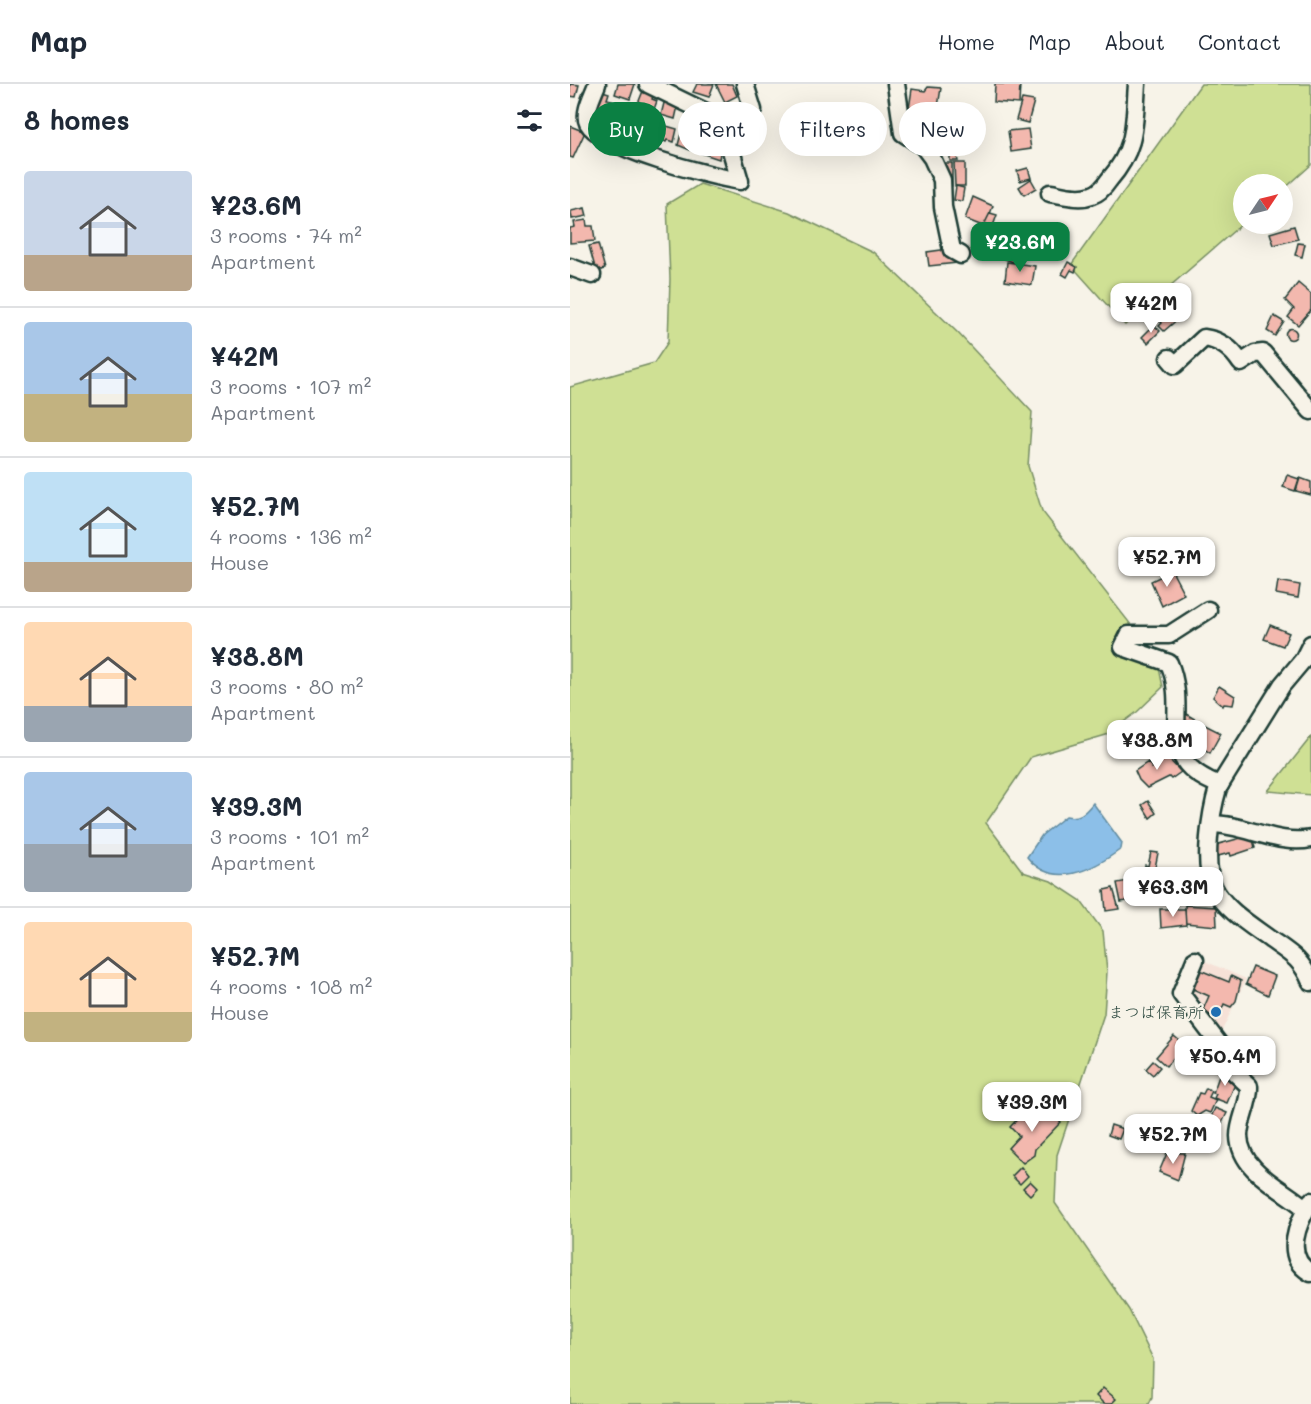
<!DOCTYPE html>
<meta charset="utf-8">
<style>
:root{--surface:#fff;--page:#f2f2f3;--text:#1f2937;--muted:#747a83;--line:#e0e1e3;--accent:#0b8043}
body{margin:0;font-family:Mali,"Klee One",sans-serif;background:var(--page);color:var(--text);height:100vh;display:flex;flex-direction:column;font-size:22px;white-space:nowrap}
*{box-sizing:border-box;margin:0}
p{font-size:20px;color:var(--muted)}
.icon{flex:none;width:33px;height:33px;fill:none;stroke:currentColor;stroke-width:2;stroke-linecap:round;stroke-linejoin:round}
.map{position:relative;flex:1;overflow:hidden}
.sheet{display:flex;flex-direction:column;background:var(--surface);width:570px}
.sheet>*{flex:none}
.banner{position:absolute;left:18px;top:18px;width:570px;height:54px;display:flex;gap:12px}
.needle{width:39px;rotate:55deg}
.buttons{position:absolute;left:663px;top:90px;display:grid;gap:12px}
.buttons a{display:grid;place-items:center;width:60px;height:60px;border-radius:50%;background:var(--surface);box-shadow:0 6px 24px #0002;font-size:30px}
.price{position:absolute;translate:-50% -51px;padding:0 14px;border-radius:12px;background:#fff;color:#222;font-size:20px;line-height:39px;filter:drop-shadow(0 2px 3px #0008)}
.price::after{content:'';position:absolute;left:50%;top:36px;width:18px;height:14px;margin-left:-9px;background:inherit;clip-path:polygon(0 0,100% 0,50% 100%)}
.price.on{background:var(--accent);color:#fff}
ul{padding:0;list-style:none}
li{display:flex;align-items:center;gap:18px;height:150px;padding:0 24px}
li+li{border-top:2px solid var(--line)}
li span{display:grid;place-items:center;flex:none;width:168px;height:120px;border-radius:6px;color:#555}
li>.icon{margin-inline-start:auto}
span .icon{width:72px;height:72px;fill:#fffc;stroke-width:1}
li b{font-size:26px}
h2{display:flex;justify-content:space-between;align-items:center;height:72px;padding:0 24px;font-size:26px}
.chip{padding:0 21px;border-radius:27px;background:var(--surface);box-shadow:0 6px 24px #0002;font-size:21px;line-height:54px}
.chip.on{background:var(--accent);color:#fff}
header{display:flex;align-items:center;gap:36px;box-sizing:border-box;height:84px;padding:0 30px;background:var(--surface);border-bottom:2px solid var(--line)}
header strong{font-size:28px}
nav{display:flex;gap:33px;margin-inline-start:auto;font-size:21px}
main{display:flex;flex:1;min-height:0}
.map>svg:first-child{display:block}
</style>
<header>
<strong>Map</strong>
<nav><a>Home</a><a>Map</a><a>About</a><a>Contact</a></nav>
</header>
<main>
<section class="sheet">
<h2>8 homes<svg class="icon" aria-label="filters" viewBox="0 0 24 24"><path d="M4 7h16M4 17h16"/><circle cx="9" cy="7" r="2"/><circle cx="15" cy="17" r="2"/></svg></h2>
<ul>
<li><span style="background:linear-gradient(#c9d6e8 70%,#b9a48a 0)"><svg class="icon" aria-label="home" viewBox="0 0 24 24"><path d="M3 11l9-7 9 7M6 9v11h12V9"/></svg></span><div><b>¥23.6M</b><p>3 rooms · 74 m²</p><p>Apartment</p></div></li>
<li><span style="background:linear-gradient(#a9c7e8 60%,#c2b280 0)"><svg class="icon" aria-label="home" viewBox="0 0 24 24"><path d="M3 11l9-7 9 7M6 9v11h12V9"/></svg></span><div><b>¥42M</b><p>3 rooms · 107 m²</p><p>Apartment</p></div></li>
<li><span style="background:linear-gradient(#bfe0f5 75%,#b9a48a 0)"><svg class="icon" aria-label="home" viewBox="0 0 24 24"><path d="M3 11l9-7 9 7M6 9v11h12V9"/></svg></span><div><b>¥52.7M</b><p>4 rooms · 136 m²</p><p>House</p></div></li>
<li><span style="background:linear-gradient(#ffd9b3 70%,#9aa5b1 0)"><svg class="icon" aria-label="home" viewBox="0 0 24 24"><path d="M3 11l9-7 9 7M6 9v11h12V9"/></svg></span><div><b>¥38.8M</b><p>3 rooms · 80 m²</p><p>Apartment</p></div></li>
<li><span style="background:linear-gradient(#a9c7e8 60%,#9aa5b1 0)"><svg class="icon" aria-label="home" viewBox="0 0 24 24"><path d="M3 11l9-7 9 7M6 9v11h12V9"/></svg></span><div><b>¥39.3M</b><p>3 rooms · 101 m²</p><p>Apartment</p></div></li>
<li><span style="background:linear-gradient(#ffd9b3 75%,#c2b280 0)"><svg class="icon" aria-label="home" viewBox="0 0 24 24"><path d="M3 11l9-7 9 7M6 9v11h12V9"/></svg></span><div><b>¥52.7M</b><p>4 rooms · 108 m²</p><p>House</p></div></li>
</ul>
</section>
<div class="map">
<svg width="741" height="1320" viewBox="0 0 741 1320">
<rect width="100%" height="100%" fill="#f7f3e8"/>
<filter id="ink" filterUnits="userSpaceOnUse"><feTurbulence type="fractalNoise" baseFrequency=".0167" numOctaves="2"/><feDisplacementMap in="SourceGraphic" scale="12" xChannelSelector="R" yChannelSelector="G"/><feConvolveMatrix kernelMatrix="1 2 1 2 8 2 1 2 1" color-interpolation-filters="sRGB"/></filter>
<g filter="url(#ink)">
<!-- built -->
<path fill="#f6e1d7" d="M630,875l46,20 -26,56 -36,-46z"/>
<!-- green -->
<g fill="#cfe094" stroke="#778e64" stroke-width="1.5">
<path d="M631,0h110v81l-28,25 -1,-6h-38l-1,39 -118,102 -54,-60z"/>
<path d="M125,29l24,10 8,25 -38,-14z"/>
<path d="M130,100l89,28 84,40 85,81 74,79 -4,54 14,45 115,147 6,29 -26,25 -31,23 -75,22 -45,66 37,49 28,9 29,19 23,31 4,41 -3,42 -47,141 -2,48 74,107 24,49 -1,38 -3,7h-579v-1017l84,-24 14,-21 2,-63 -3,-75z"/>
<path d="M741,653v58l-43,-4z"/>
</g>
<!-- water -->
<path fill="#8cbfe8" stroke="#608ba0" stroke-width="1.5" d="M523,719l29,40 -1,6c-28,21 -68,41 -94,8l15,-22 24,-19c13,3 19,-3 27,-13z"/>
<!-- building -->
<g fill="#f3b8ae" stroke="#1f3d34" stroke-width="1.5">
<path d="M0,0l9,1 -3,12 -6,-1z"/>
<path d="M48,0h17l-5,15 -15,-5z"/>
<path d="M127,0h17l-5,13 -16,-5z"/>
<path d="M146,0h16l5,12 -12,6z"/>
<path d="M425,0h25l-1,20 -25,-2z"/>
<path d="M75,2l10,3 -3,10 5,2 -4,11 -16,-6z"/>
<path d="M358,3l13,1 -4,25 -7,-1v2l-21,-5 3,-20 13,2z"/>
<path d="M23,4l16,5 -2,6 5,1 -4,12 -20,-8z"/>
<path d="M95,15l13,7 -3,13 -14,-4z"/>
<path d="M452,15l12,2 -6,22 -12,-3z"/>
<path d="M43,18l21,8 -6,14 -21,-7z"/>
<path d="M65,31l17,6 -4,14 -18,-7z"/>
<path d="M379,35l9,1 -2,14 -9,-1z"/>
<path d="M86,39l21,6 -3,13 -7,-2 -1,2 -13,-6z"/>
<path d="M0,42l15,6 -12,26 -3,-1z"/>
<path d="M458,45l3,20 -20,3 -3,-21z"/>
<path d="M112,46l19,6 -3,13 -7,-1 -1,2 -12,-5z"/>
<path d="M135,54l17,5 -3,16 -18,-6z"/>
<path d="M380,64h5l3,13h-8z"/>
<path d="M373,79h9v23h-8z"/>
<path d="M384,79h11v23h-10z"/>
<path d="M458,84l3,10 -11,3 -3,-10z"/>
<path d="M461,95l5,9 -12,7 -5,-8z"/>
<path d="M386,102l8,2 -2,13 -8,-1z"/>
<path d="M403,113l20,9 -8,21 -20,-8z"/>
<path d="M15,124l2,8 -15,3 -1,-8z"/>
<path d="M420,129l7,2 -11,30 -10,-4z"/>
<path d="M16,136l1,6h6l2,15 -25,2v-15l5,-1 -1,-5z"/>
<path d="M724,142l4,13 -24,6 -4,-12z"/>
<path d="M437,159l18,2 -1,10h-5l-3,8 -11,-4z"/>
<path d="M728,159l7,1 -3,13 -7,-2z"/>
<path d="M28,160l7,25 -9,2 -7,-25z"/>
<path d="M385,164l2,15 -28,3 -2,-14z"/>
<path d="M437,178l28,4 -3,19 -27,-4z"/>
<path d="M498,178l9,5 -2,5 -4,-2 -4,7 -5,-3z"/>
<path d="M728,199l13,11v16l-13,15 -10,-8 6,-8 -9,-9z"/>
<path d="M585,209l24,25 -15,13 -5,-5 3,-3 -17,-21z"/>
<path d="M704,232l10,6 -9,14 -8,-5z"/>
<path d="M584,241l6,6 -12,12 -6,-6z"/>
<circle cx="721" cy="250" r="5.5"/>
<path d="M717,391l12,4 -4,12 -12,-4z"/>
<path d="M730,394l11,4v13l-15,-4z"/>
<path d="M602,487l12,23 -22,12 -11,-25z"/>
<path d="M708,497l22,4 -2,13 -22,-4z"/>
<path d="M700,541l19,8 -6,13 -19,-7z"/>
<path d="M649,602l16,10 -2,9 -9,-1 -1,2 -10,-9z"/>
<path d="M616,630l12,7 -8,14 -11,-7z"/>
<path d="M629,638l22,11 -11,20 -20,-14z"/>
<path d="M589,659l5,6 -10,8 -5,-7z"/>
<path d="M593,669l18,19 -10,7 -2,-2 -22,11 -8,-8 -4,-9 13,-9 4,6 2,-2 -3,-4z"/>
<path d="M578,717l8,12 -6,5 -8,-13z"/>
<path d="M682,751l3,13 -24,8 -1,-3 -12,3 -3,-11z"/>
<path d="M581,768l7,1 -4,20 -10,-3 1,-5 3,1z"/>
<path d="M583,790l5,22 -11,2 -7,-21z"/>
<path d="M570,795l4,19h-5l1,4 -8,1 -1,-3 -10,2 -4,-19z"/>
<path d="M543,804l6,21 -13,2 -2,-21z"/>
<path d="M615,821l31,2 1,19 -32,-3z"/>
<path d="M590,825h25l1,16 -25,3z"/>
<path d="M683,883l22,9 -7,19 -22,-11z"/>
<path d="M630,886l29,12 2,-6 10,5 -5,20 -5,6 -7,-3 -4,10 -2,-1 -2,4 -14,-5 7,-16 -16,-7z"/>
<path d="M604,952l7,6 -2,3 4,3 -17,18 -10,-9z"/>
<path d="M583,977l7,6 -7,8 -7,-6z"/>
<path d="M655,988l13,5 -11,26 -13,-5 2,-4 -3,-1 6,-17 4,2z"/>
<path d="M636,1004l6,3 -3,6 7,3 -6,13 -5,-2 -8,5 -6,-5 8,-18 4,1z"/>
<path d="M476,1024l15,14 -26,27 -1,6 -11,8 -15,-15 11,-12 -9,-9 17,-18 10,9z"/>
<path d="M645,1024l12,5 -6,12 -11,-5z"/>
<path d="M541,1041l12,4 -4,10 -11,-4z"/>
<path d="M597,1069h18l-7,27 -19,-8z"/>
<path d="M451,1083l7,9 -8,8 -8,-8z"/>
<path d="M460,1097l7,7 -7,7 -7,-7z"/>
<path d="M533,1304l13,11 -5,5h-7l-8,-8z"/>
</g>
<g fill="none" stroke-linecap="round" stroke-linejoin="round">
<!-- minor casing -->
<g stroke="#1f3d34" stroke-width="21">
<g id="minor">
<path d="M27,0c-4,11 -14,29 -9,39 14,26 122,53 152,58l-18,-61 -74,-36"/>
<path d="M326,0l7,49 20,13 9,12 10,22 1,27 9,43 9,5"/>
<path d="M152,36l31,-10 -8,-26"/>
<path d="M480,109c13,2 29,7 42,2 7,-2 13,-9 17,-15 28,-32 25,-56 28,-96"/>
<path d="M0,183l22,8"/>
<path d="M599,274l6,7 29,-27c17,2 28,11 37,25l14,-9 8,-1 48,58"/>
<path d="M638,526l-39,25h-40l-6,12 46,16c22,52 -19,96 51,122"/>
<path d="M741,560l-8,16 -21,25 -64,103c-7,24 -16,77 -4,100 11,22 38,38 57,52 20,14 30,19 40,42"/>
<path d="M641,740c34,0 67,22 100,15"/>
<path d="M625,876l-14,34 41,54 11,23 16,15c1,17 -10,34 -10,50 1,36 45,53 67,73"/>
<path d="M741,1117c-13,21 -29,56 0,72"/>
</g>
</g>
<!-- minor -->
<use href="#minor" stroke="#f7f3e8" stroke-width="16"/>
</g>
</g>
<!-- markers -->
<circle fill="#1f6fb2" stroke="#f7f3e8" stroke-width="2" cx="646" cy="928" r="6"/>
<g text-anchor="middle" stroke-width="4.5" stroke-linejoin="round" paint-order="stroke">
<!-- poi labels -->
<g font-size="16" fill="#1f3d34" stroke="#f7f3e8" text-anchor="end">
<text x="634" y="934">まつば保育所</text>
</g>
</g>
</svg>
<div class="buttons">
<a><svg class="needle" viewBox="-14 -14 28 28"><path d="M0-13l5 13h-10z" fill="#e53935"/><path d="M0 13l5-13h-10z" fill="#747a83"/></svg></a>
</div>
<b class="price on" style="left:450px;top:189px">¥23.6M</b>
<b class="price" style="left:581px;top:250px">¥42M</b>
<b class="price" style="left:597px;top:504px">¥52.7M</b>
<b class="price" style="left:587px;top:687px">¥38.8M</b>
<b class="price" style="left:603px;top:834px">¥63.3M</b>
<b class="price" style="left:655px;top:1003px">¥50.4M</b>
<b class="price" style="left:462px;top:1049px">¥39.3M</b>
<b class="price" style="left:603px;top:1081px">¥52.7M</b>
<div class="banner">
<a class="chip on">Buy</a>
<a class="chip">Rent</a>
<a class="chip">Filters</a>
<a class="chip">New</a>
</div>
</div>
</main>
